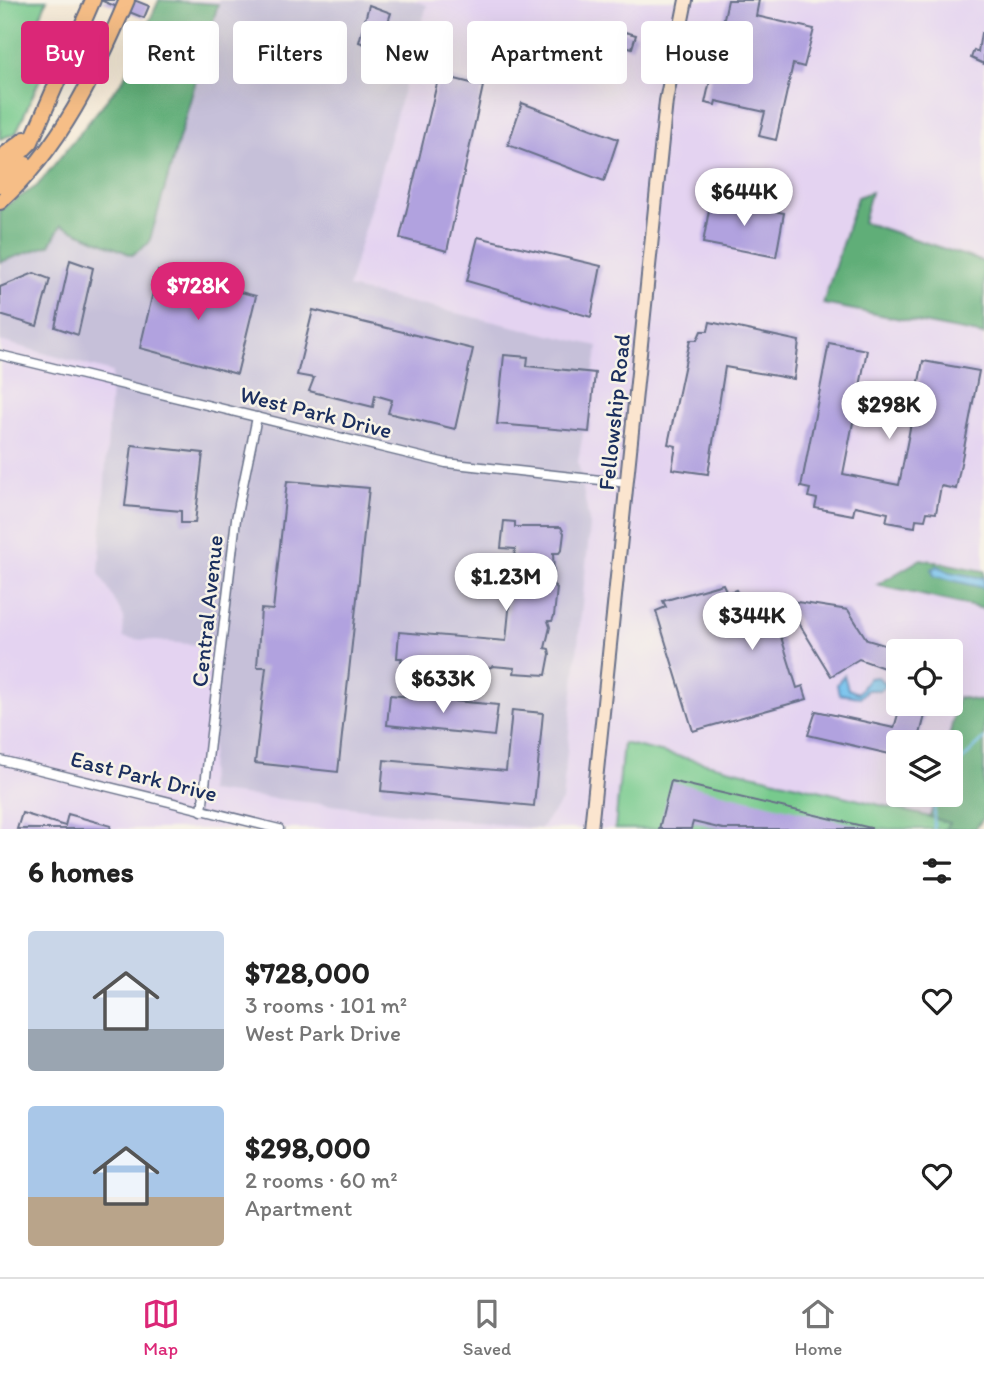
<!DOCTYPE html>
<meta charset="utf-8">
<style>
:root{--surface:#fff;--page:#f2f2f2;--text:#222;--muted:#767676;--line:#e0e0e0;--accent:#db2777}
body{margin:0;font-family:Itim,sans-serif;background:var(--page);color:var(--text);height:100vh;display:flex;flex-direction:column;font-size:26px;white-space:nowrap}
*{box-sizing:border-box;margin:0}
p{font-size:23px;color:var(--muted)}
.icon{flex:none;width:38px;height:38px;fill:none;stroke:currentColor;stroke-width:2;stroke-linecap:round;stroke-linejoin:round}
.map{position:relative;height:829px;overflow:hidden}
.details{display:flex;flex-direction:column;background:var(--surface);flex:1}
.details>*{flex:none}
.top-card{position:absolute;left:21px;top:21px;width:943px;height:63px;display:flex;gap:14px}
.tools{position:absolute;left:886px;top:639px;display:grid;gap:14px}
.tools a{display:grid;place-items:center;width:77px;height:77px;border-radius:7px;background:var(--surface);box-shadow:0 7px 28px #0002;font-size:35px}
.price{position:absolute;translate:-50% -60px;padding:0 16px;border-radius:24px;background:#fff;color:#222;font-size:23px;line-height:46px;filter:drop-shadow(0 2px 4px #0008)}
.price::after{content:'';position:absolute;left:50%;top:42px;width:21px;height:16px;margin-left:-10px;background:inherit;clip-path:polygon(0 0,100% 0,50% 100%)}
.price.on{background:var(--accent);color:#fff}
ul{padding:0;list-style:none}
li{display:flex;align-items:center;gap:21px;height:175px;padding:0 28px}
li span{display:grid;place-items:center;flex:none;width:196px;height:140px;border-radius:7px;color:#555}
li>.icon{margin-inline-start:auto}
span .icon{width:84px;height:84px;fill:#fffc;stroke-width:1}
li b{font-size:30px}
h2{display:flex;justify-content:space-between;align-items:center;height:84px;padding:0 28px;font-size:30px}
.tag{padding:0 24px;border-radius:7px;background:var(--surface);box-shadow:0 7px 28px #0002;font-size:24px;line-height:63px}
.tag.on{background:var(--accent);color:#fff}
.dock{display:flex;justify-content:space-around;align-items:center;height:98px;border-top:2px solid var(--line);background:var(--surface);font-size:19px;color:var(--muted)}
.dock a{display:grid;justify-items:center;gap:4px}
.dock .on{color:var(--accent)}
.map>svg:first-child{display:block}
</style>
<div class="map">
<svg width="984" height="829" viewBox="0 0 984 829">
<rect width="100%" height="100%" fill="#f7f3e8"/>
<filter id="ink" filterUnits="userSpaceOnUse"><feTurbulence type="fractalNoise" baseFrequency=".0143" numOctaves="2"/><feDisplacementMap in="SourceGraphic" scale="14" xChannelSelector="R" yChannelSelector="G"/><feConvolveMatrix kernelMatrix="1 2 1 2 8 2 1 2 1" color-interpolation-filters="sRGB"/></filter>
<filter id="wash" filterUnits="userSpaceOnUse"><feTurbulence type="fractalNoise" baseFrequency=".00686" numOctaves="4" result="noise"/><feDisplacementMap in="SourceGraphic" scale="28" xChannelSelector="R" yChannelSelector="G"/><feGaussianBlur stdDeviation="1.57" result="paint"/><feColorMatrix in="noise" values="0 0 0 0 0 0 0 0 0 0 0 0 0 0 0 0 0 1.4 0 .05"/><feComposite in="paint" operator="in"/></filter>
<g filter="url(#wash)">
<rect width="100%" height="100%" fill="#f5e9d6"/>
<!-- built -->
<path fill="#e4d3f1" fill-rule="evenodd" d="M169,0h815v800l-25,29h-959v-578l44,-32zM898,651h52v53h-52zM898,742h52v52h-52z"/>
<!-- industrial -->
<path fill="#c6c0d9" d="M219,0h193l15,5 -79,283 250,58 -20,116 12,64 -28,275 -22,28 -332,-38 13,-144 -98,-9 1,-21 -25,-44 13,-201 -112,-31v-79l50,-17 11,-20 71,30 17,-12z"/>
<!-- green -->
<g fill="#77ca8d" stroke="#497c76" stroke-width="2">
<path d="M0,0h47l-10,24 25,6 -46,103 -16,6z"/>
<path d="M623,743l307,74 21,6 -6,6h-330z"/>
</g>
<!-- forest -->
<g fill="#61ae78" stroke="#3e6e6b" stroke-width="2">
<path d="M159,0l59,4 -69,239 -17,12 -71,-30 -11,20 -50,17v-53l37,-23 86,-106z"/>
<path d="M871,192l-8,30 121,40v73l-161,-31 34,-107z"/>
<path d="M921,559l63,12v38l-107,-24z"/>
<path d="M958,697l26,5v116l-9,11h-30l5,-6 -20,-6 6,-22 14,-1v-52h-2z"/>
</g>
<!-- water -->
<g fill="#73c1ee" stroke="#4778a6" stroke-width="2">
<path d="M938,566l11,6 35,6v10l-50,-12 -2,-7z"/>
<path d="M844,675l4,14 10,4 11,-15 9,-1 8,8 -6,5h-13l-7,7 -21,-3 -2,-10z"/>
</g>
<g fill="none" stroke-linecap="round" stroke-linejoin="round">
<!-- stream -->
<g stroke="#73c1ee" stroke-width="2.5">
<path d="M950,772l34,-33"/>
<path d="M934,829v-19l6,-16"/>
</g>
</g>
<g id="blocks">
<!-- building -->
<g fill="#b1a2df">
<path d="M100,0h34l15,6 -5,12z"/>
<path d="M728,0h31l-3,16 58,13 -10,38 -11,-3 -17,76 -17,-4 6,-24 -49,-11 -1,4 -10,-2z"/>
<path d="M369,5l22,8 -12,36 -20,-7z"/>
<path d="M600,25l36,10 -4,13 -36,-11z"/>
<path d="M981,33l3,1v30l-13,-6 3,-8 4,2z"/>
<path d="M439,75l44,11 -36,165 -47,-13z"/>
<path d="M522,103l96,36 -14,42 -96,-36z"/>
<path d="M711,199l73,14 -8,44 -73,-14z"/>
<path d="M478,237l123,29 -10,51 -124,-36z"/>
<path d="M70,260l23,8 -15,67 -23,-8z"/>
<path d="M158,271l98,25 -19,78 -97,-26z"/>
<path d="M34,273l16,6 -13,47 -37,-11v-28z"/>
<path d="M313,310l160,39 -18,80 -67,-16 4,-13 -17,-5 -2,12 -64,-16 5,-13 -17,-3z"/>
<path d="M710,322l89,19 -5,38 -69,-12 -17,107 -36,-5 4,-23 -8,-2 22,-104h7l4,-9h7z"/>
<path d="M829,343l38,7 -24,124 56,11 24,-124 56,10 -23,118 -15,-3 -5,27 -9,-1 -2,8 -9,-1 -1,8 -29,-5 2,-9 -33,-7 -2,9 -38,-7 2,-9 -9,-2 2,-8 -9,-2z"/>
<path d="M504,355l24,2 -1,9 68,7 -6,59 -92,-8z"/>
<path d="M132,445l71,8 -8,70h-14v-12l-56,-5z"/>
<path d="M287,481l82,7 -31,284 -83,-9 11,-96h-9l4,-58 12,1z"/>
<path d="M504,521l11,1v5h46l3,6 -2,16 -3,4h-6l1,22 -3,-1 -1,8 7,6 -3,28 -2,5h-4l2,6 -5,21 4,1 1,5 -4,21 -32,-2 1,-5 -22,-2 -11,5 -30,-2 -5,-3 2,-5 -22,-3h-7v3l-6,2 -13,-2 1,-3h-5l2,-26 107,9 9,-92 -14,-1z"/>
<path d="M723,584l4,9 9,-3 7,14 22,-7 83,13 19,30 31,9v24l-39,-14 -28,17 -39,-64 -20,-4 25,80 6,-2 4,13 -114,32 -37,-120 10,-4 -3,-6z"/>
<path d="M390,695l108,10 -4,31 -107,-11z"/>
<path d="M901,704h27l-10,38h-20v14l-90,-21 8,-24 78,17z"/>
<path d="M512,710l31,3 -9,93 -153,-15 3,-31 122,11z"/>
<path d="M671,781l200,47v1h-148l-30,-7 -2,7h-32z"/>
<path d="M22,813l43,13 3,-12 43,12 -1,3h-93z"/>
</g>
</g>
</g>
<g filter="url(#ink)">
<use href="#blocks" fill-opacity="0" stroke="#677088" stroke-width="2"/>
<g fill="none" stroke-linecap="round" stroke-linejoin="round">
<!-- street casing -->
<g stroke="#677088" stroke-width="11">
<g id="street">
<path d="M0,355l446,108 182,20"/>
<path d="M0,760l279,69"/>
<path d="M202,811l34,-292 21,-102"/>
</g>
</g>
<!-- secondary casing -->
<g stroke="#677088" stroke-width="16">
<path id="secondary" d="M591,829l75,-728 20,-101"/>
</g>
<!-- highway casing -->
<g stroke="#677088" stroke-width="18">
<g id="highway">
<path d="M0,158l25,-19"/>
<path d="M0,174l31,-32 62,-142"/>
<path d="M0,185l26,-21"/>
<path d="M0,202c60,-53 96,-129 127,-202"/>
</g>
</g>
<!-- street -->
<use href="#street" stroke="#fff" stroke-width="8"/>
<!-- secondary -->
<use href="#secondary" stroke="#fbe5cf" stroke-width="12"/>
<!-- highway -->
<use href="#highway" stroke="#f6be87" stroke-width="14"/>
</g>
</g>
<g text-anchor="middle" stroke-width="5" stroke-linejoin="round" paint-order="stroke">
<!-- street labels -->
<g font-size="23" fill="#1b2f5e" stroke="#f7f3e8">
<text transform="translate(316 412) rotate(14)" y="8">West Park Drive</text>
<text transform="translate(614 412) rotate(-84)" y="8">Fellowship Road</text>
<text transform="translate(207 611) rotate(-84)" y="8">Central Avenue</text>
<text transform="translate(144 776) rotate(14)" y="8">East Park Drive</text>
</g>
</g>
</svg>
<div class="tools">
<a><svg class="icon" aria-label="locate" viewBox="0 0 24 24"><circle cx="12" cy="12" r="6"/><path d="M12 2v4M12 18v4M2 12h4M18 12h4"/></svg></a>
<a><svg class="icon" aria-label="layers" viewBox="0 0 24 24"><path d="M12 4l9 5-9 5-9-5zM3 14l9 5 9-5"/></svg></a>
</div>
<b class="price" style="left:744px;top:228px">$644K</b>
<b class="price on" style="left:198px;top:322px">$728K</b>
<b class="price" style="left:889px;top:441px">$298K</b>
<b class="price" style="left:506px;top:613px">$1.23M</b>
<b class="price" style="left:752px;top:652px">$344K</b>
<b class="price" style="left:443px;top:715px">$633K</b>
<div class="top-card">
<a class="tag on">Buy</a>
<a class="tag">Rent</a>
<a class="tag">Filters</a>
<a class="tag">New</a>
<a class="tag">Apartment</a>
<a class="tag">House</a>
</div>
</div>
<section class="details">
<h2>6 homes<svg class="icon" aria-label="filters" viewBox="0 0 24 24"><path d="M4 7h16M4 17h16"/><circle cx="9" cy="7" r="2"/><circle cx="15" cy="17" r="2"/></svg></h2>
<ul>
<li><span style="background:linear-gradient(#c9d6e8 70%,#9aa5b1 0)"><svg class="icon" aria-label="home" viewBox="0 0 24 24"><path d="M3 11l9-7 9 7M6 9v11h12V9"/></svg></span><div><b>$728,000</b><p>3 rooms · 101 m²</p><p>West Park Drive</p></div><svg class="icon" aria-label="heart" viewBox="0 0 24 24"><path d="M12 20l-8-8c-3-5 5-10 8-4 3-6 11-1 8 4z"/></svg></li>
<li><span style="background:linear-gradient(#a9c7e8 65%,#b9a48a 0)"><svg class="icon" aria-label="home" viewBox="0 0 24 24"><path d="M3 11l9-7 9 7M6 9v11h12V9"/></svg></span><div><b>$298,000</b><p>2 rooms · 60 m²</p><p>Apartment</p></div><svg class="icon" aria-label="heart" viewBox="0 0 24 24"><path d="M12 20l-8-8c-3-5 5-10 8-4 3-6 11-1 8 4z"/></svg></li>
</ul>
</section>
<nav class="dock">
<a class="on"><svg class="icon" aria-label="map" viewBox="0 0 24 24"><path d="M3 6l6-2 6 2 6-2v14l-6 2-6-2-6 2zM9 4v14M15 6v14"/></svg>Map</a>
<a><svg class="icon" aria-label="saved" viewBox="0 0 24 24"><path d="M7 4h10v16l-5-4-5 4z"/></svg>Saved</a>
<a><svg class="icon" aria-label="home" viewBox="0 0 24 24"><path d="M3 11l9-7 9 7M6 9v11h12V9"/></svg>Home</a>
</nav>
